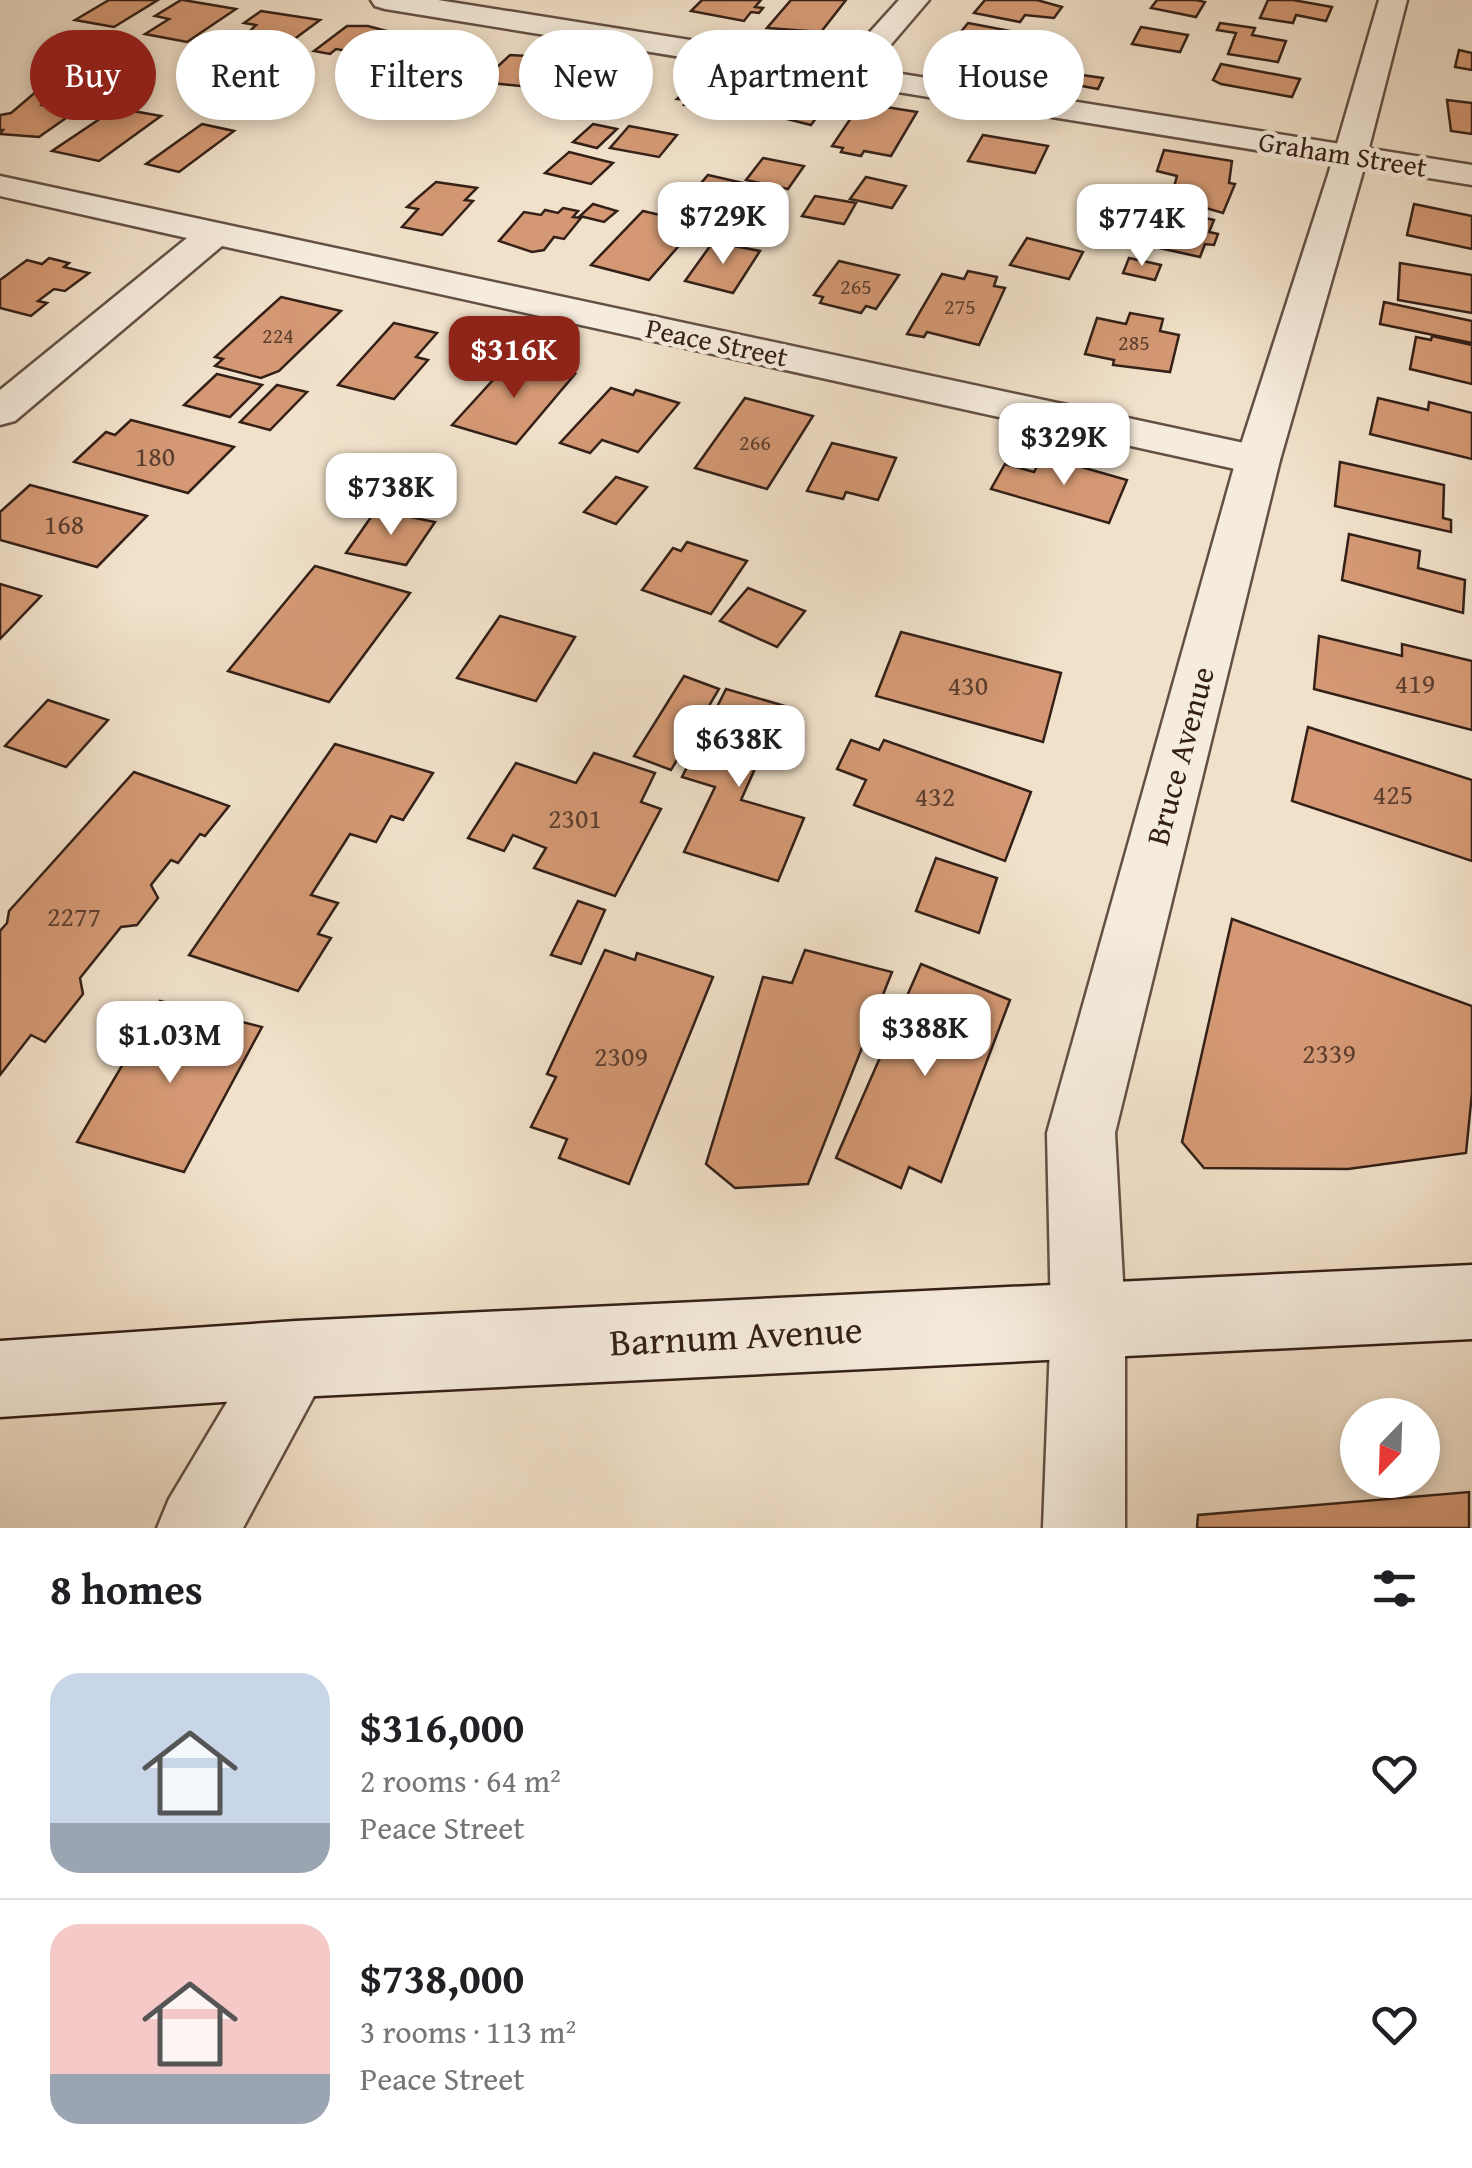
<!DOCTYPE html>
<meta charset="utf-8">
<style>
:root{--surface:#fff;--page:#f6f6f6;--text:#202124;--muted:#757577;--line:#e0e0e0;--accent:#8f2418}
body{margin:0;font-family:"Gentium Book Plus",serif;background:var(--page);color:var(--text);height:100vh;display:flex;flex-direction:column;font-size:38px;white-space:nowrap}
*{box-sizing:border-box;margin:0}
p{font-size:32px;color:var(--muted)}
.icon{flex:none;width:55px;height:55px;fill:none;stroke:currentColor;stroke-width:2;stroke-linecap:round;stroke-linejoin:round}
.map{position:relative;height:1528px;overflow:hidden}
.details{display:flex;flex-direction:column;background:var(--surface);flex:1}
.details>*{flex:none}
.guide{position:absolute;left:30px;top:30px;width:1412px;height:90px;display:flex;gap:20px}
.needle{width:65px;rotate:203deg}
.controls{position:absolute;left:1340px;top:1398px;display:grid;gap:20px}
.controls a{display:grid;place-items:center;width:100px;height:100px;border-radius:50%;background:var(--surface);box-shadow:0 5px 15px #0003;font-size:50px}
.price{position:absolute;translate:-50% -85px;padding:0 22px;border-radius:20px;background:#fff;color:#222;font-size:32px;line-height:65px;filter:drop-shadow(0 2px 5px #0008)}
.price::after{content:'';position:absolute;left:50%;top:60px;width:30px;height:22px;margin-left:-15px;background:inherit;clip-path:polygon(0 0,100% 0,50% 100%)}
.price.active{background:var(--accent);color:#fff}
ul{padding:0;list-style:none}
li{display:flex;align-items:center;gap:30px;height:250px;padding:0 50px}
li+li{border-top:2px solid var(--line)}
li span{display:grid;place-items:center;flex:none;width:280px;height:200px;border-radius:30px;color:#555}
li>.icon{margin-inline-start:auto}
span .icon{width:120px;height:120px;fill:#fffc;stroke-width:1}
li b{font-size:42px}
h2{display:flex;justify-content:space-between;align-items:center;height:120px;padding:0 50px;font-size:42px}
.chip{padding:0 35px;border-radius:45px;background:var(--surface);box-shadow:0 5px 15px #0003;font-size:35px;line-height:90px}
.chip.active{background:var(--accent);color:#fff}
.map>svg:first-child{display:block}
</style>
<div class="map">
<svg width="1472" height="1528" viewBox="0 0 1472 1528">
<rect width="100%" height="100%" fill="#f1e1ca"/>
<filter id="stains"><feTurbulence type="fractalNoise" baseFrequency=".002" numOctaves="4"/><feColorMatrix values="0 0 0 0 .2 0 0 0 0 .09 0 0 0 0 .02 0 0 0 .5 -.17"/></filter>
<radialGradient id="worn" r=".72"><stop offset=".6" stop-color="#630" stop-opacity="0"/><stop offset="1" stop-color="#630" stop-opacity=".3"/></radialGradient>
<!-- building -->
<g fill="#d49974" stroke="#342018" stroke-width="2.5">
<path d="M109,0h49l-44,27 -39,-7z"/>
<path d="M181,0h2l53,9 -49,33 -42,-8 24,-15 -14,-3z"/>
<path d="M702,0h59l-6,7 8,1 -4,5 -8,-1 -7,9 -53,-10z"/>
<path d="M791,0h55l-25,32 -54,-4z"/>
<path d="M985,0h52l25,7 -8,11 -29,-3 -5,7 -46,-9z"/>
<path d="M1157,0h39l9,2 -9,15 -45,-9z"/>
<path d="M1268,0h25l39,7 -6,14 -30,-6 -3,8 -33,-5z"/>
<path d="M261,11l59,9 -35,26 -43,-7 14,-14 -12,-2z"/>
<path d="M968,23l73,14 -10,15 -75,-14z"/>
<path d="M1220,23l35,5 -3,7 34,6 -8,21 -50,-8 8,-21 -19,-3z"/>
<path d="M347,26h21l30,8 -26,21 -36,-6 -6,5 -16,-3z"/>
<path d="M1141,27l47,8 -8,17 -48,-8z"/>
<path d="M412,39l66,11 -47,43 -50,-9 28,-24 -18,-4z"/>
<path d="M1459,50l13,3v17l-17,-3z"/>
<path d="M510,55l37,2 -4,4 21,3 -24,24 -59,-6z"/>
<path d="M82,60l37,7 -28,19 -38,-7z"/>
<path d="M277,61l25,5 -23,17 -26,-4z"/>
<path d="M1221,64l79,15 -8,18 -71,-13 -8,-4z"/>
<path d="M590,68l51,14 -32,34 -21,-4 -7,7 -23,-4 7,-7 -10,-2z"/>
<path d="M715,73l42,7 -20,28 -8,5 -45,-8 4,-5 -11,-1 9,-9 9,1z"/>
<path d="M1082,75l21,3 -5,11 -21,-4z"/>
<path d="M786,83l41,8 -11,15 8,1 -13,18 -68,-17 17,-21 20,3z"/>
<path d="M38,90l20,3 -16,12 34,6 -37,26 -39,-3 3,-4h-3v-15l11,-2z"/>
<path d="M444,97l23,4 -19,18 -23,-4z"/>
<path d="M1447,100l25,3v31l-21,-3z"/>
<path d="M861,103l56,9 -26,44 -27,-5 -3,5 -20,-4 2,-4 -11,-2z"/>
<path d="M116,108l45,8 -62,45 -47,-10z"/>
<path d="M202,124l32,7 -55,41 -33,-8z"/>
<path d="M593,124l24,5 -20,19 -24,-6z"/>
<path d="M629,126l48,9 -18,22 -49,-9z"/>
<path d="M983,135l65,11 -13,27 -67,-12z"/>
<path d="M1164,150l68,11 -3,22 6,1 -12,29 -52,-15 6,-22 -20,-5z"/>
<path d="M569,152l44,11 -22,21 -46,-11z"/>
<path d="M763,158l41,8 -16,23 -42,-9z"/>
<path d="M708,175l44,10 -17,22 -46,-10z"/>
<path d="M866,177l40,9 -14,22 -42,-9z"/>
<path d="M436,182l41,6 -12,12 8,1 -31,34 -40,-8 16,-18 -11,-2z"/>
<path d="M815,196l41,7 -12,21 -42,-8z"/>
<path d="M593,204l24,7 -13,11 -24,-6z"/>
<path d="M1138,204l76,16 -5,12 9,2 -4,11 -9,-1 -5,13 -63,-14 10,-22 -16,-3z"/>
<path d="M1414,204l58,12v33l-65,-14z"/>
<path d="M563,208l15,3 -5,6 8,1 -17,21 -10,-2 -10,13 -12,2 -33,-11 25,-29 17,3 4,-5 13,3z"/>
<path d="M643,211l55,13 -49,56 -58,-15z"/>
<path d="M1027,238l56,14 -14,27 -59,-14z"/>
<path d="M713,242l47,9 -27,42 -48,-12z"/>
<path d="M49,258l20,5 -5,4 25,6 -24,18 -11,-2 -16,12 9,2 -16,13 -31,-8v-28l27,-20 15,4z"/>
<path d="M1129,258l32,7 -6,15 -32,-7z"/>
<path d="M839,261l60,14 -23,34 -10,-3 -5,7 -41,-10 3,-6 -9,-2z"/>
<path d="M1400,263l72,12v38l-74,-13z"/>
<path d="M968,271l29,6 -3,9 11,2 -26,57 -52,-13 -3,5 -17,-3 35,-60 22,5z"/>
<path d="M281,297l60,14 -62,60 -18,7 -46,-12 8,-7 -8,-2z"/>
<path d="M1384,302l88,19v22l-92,-19z"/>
<path d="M1130,313l33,6 -3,12 19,4 -9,37 -57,-7 1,-5 -29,-6 12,-36 29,6z"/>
<path d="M394,323l43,10 -21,24 12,3 -34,39 -56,-14z"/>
<path d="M1432,336l40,9v39l-62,-15 6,-32 15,3z"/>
<path d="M513,358l62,16 -59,70 -64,-19z"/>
<path d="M217,374l45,11 -32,32 -46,-12z"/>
<path d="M277,385l30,7 -37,38 -30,-8z"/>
<path d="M611,388l22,7 3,-5 43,13 -41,49 -36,-12 -12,13 -30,-10z"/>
<path d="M745,398l68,18 -46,73 -72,-21z"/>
<path d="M1378,398l50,12 1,-8 43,11v46l-102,-25z"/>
<path d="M131,420l103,27 -46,46 -114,-31 32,-30 9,3z"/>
<path d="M832,443l64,15 -18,42 -32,-8 -3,7 -36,-8z"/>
<path d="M1043,456l84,24 -18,43 -118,-34 14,-25 29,8z"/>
<path d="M1340,462l104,23 -1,33 8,2v12l-116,-26z"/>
<path d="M616,477l31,10 -31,37 -32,-12z"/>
<path d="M30,485l117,31 -50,51 -97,-27v-28z"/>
<path d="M376,510l59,12 -29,43 -60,-12z"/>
<path d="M1349,534l71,17 -2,17 47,12 -2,33 -121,-33z"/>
<path d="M687,542l60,19 -36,53 -69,-24 31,-42 8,3z"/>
<path d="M315,566l95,27 -81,109 -101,-31z"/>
<path d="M0,584l41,12 -41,43z"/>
<path d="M748,588l57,23 -28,36 -57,-26z"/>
<path d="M500,616l75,21 -39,64 -79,-23z"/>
<path d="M901,632l160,41 -18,69 -167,-46z"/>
<path d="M1319,636l83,20v-12l70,17v69l-158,-41z"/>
<path d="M684,676l35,13 -48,81 -37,-14z"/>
<path d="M726,689l59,17 -9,19 10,3 -16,7 -29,65 63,18 -26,63 -94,-29 31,-65 -33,-10z"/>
<path d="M48,700l60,20 -42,47 -61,-21z"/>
<path d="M1308,727l164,53v81l-180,-60z"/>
<path d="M851,740l28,10 5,-10 147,52 -26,69 -151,-56 12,-25 -29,-11z"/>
<path d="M335,744l98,29 -30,47 -12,-4 -15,26 -26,-8 -39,61 27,8 -20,31 13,4 -33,53 -109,-36z"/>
<path d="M594,753l61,20 -14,29 20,7 -46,87 -81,-28 12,-20 -33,-13 -9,16 -36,-13 48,-75 60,20z"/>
<path d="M134,772l95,34 -24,30 -5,-2 -22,29 -7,-3 -20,25 7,13 -21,27 -16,2 -41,51 3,16 -38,48 -14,-7 -31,40v-144l7,-8 2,-12z"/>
<path d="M936,858l61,20 -18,55 -63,-22z"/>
<path d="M578,901l27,9 -24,54 -30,-9z"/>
<path d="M1232,919l240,87v87l-6,60 -118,16 -144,-1 -22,-26z"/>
<path d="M605,950l30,10 2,-7 76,24 -84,207 -70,-26 8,-19 -36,-12 25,-50 -9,-3z"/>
<path d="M805,950l87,22 -84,212 -73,4 -29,-24 57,-187 29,6z"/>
<path d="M921,964l89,36 -69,182 -32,-15 -8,21 -65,-30z"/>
<path d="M160,1001l102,26 -78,145 -107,-30z"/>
<path d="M1469,1492v36h-272l1,-13z"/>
</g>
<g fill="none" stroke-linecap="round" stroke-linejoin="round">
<!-- minor casing -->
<g stroke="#635044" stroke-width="5">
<g id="minor">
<path d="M371,0h67l403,64 58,-64h30l-59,69 602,96v20l-1087,-176 -10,-3z"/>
<path d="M0,176l1258,270 16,4 6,10 -6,10 -16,4 -1036,-228 -207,175 -15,4v-35l187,-152 -187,-42z"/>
<path d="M296,1321l27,11 11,27 -91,169h-86l12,-29 100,-167z"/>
</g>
</g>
<!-- tertiary casing -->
<g stroke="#635044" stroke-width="5">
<path id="tertiary" d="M1379,0h28l-45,175 -82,285 -165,673 10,185v210h-82l8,-210 -4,-185 189,-673 92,-285z"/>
</g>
<!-- secondary casing -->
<g stroke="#342018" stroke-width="5">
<path id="secondary" d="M1472,1265v74l-1176,58 -296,20v-76l296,-20z"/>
</g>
<!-- minor -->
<use href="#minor" fill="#f6ecdd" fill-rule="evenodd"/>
<!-- tertiary -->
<use href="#tertiary" fill="#f6ecdd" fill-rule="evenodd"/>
<!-- secondary -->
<use href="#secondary" fill="#f6ecdd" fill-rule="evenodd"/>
</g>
<g text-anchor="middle" stroke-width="9" stroke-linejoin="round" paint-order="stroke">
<!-- far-number labels -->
<g font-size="22" fill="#5c3e2f">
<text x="856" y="294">265</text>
<text x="960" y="314">275</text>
<text x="278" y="343">224</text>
<text x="1134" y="350">285</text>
<text x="755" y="450">266</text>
</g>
<!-- far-street labels -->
<g font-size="28" fill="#342018" stroke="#f6ecdd">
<text transform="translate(1343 154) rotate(9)" y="10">Graham Street</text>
<text transform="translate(717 342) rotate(12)" y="10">Peace Street</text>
</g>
<!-- number labels -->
<g font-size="28" fill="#5c3e2f">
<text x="155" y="466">180</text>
<text x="64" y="534">168</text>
<text x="1415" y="693">419</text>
<text x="968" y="695">430</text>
<text x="1393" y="804">425</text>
<text x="935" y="806">432</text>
<text x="575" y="828">2301</text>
<text x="74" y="926">2277</text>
<text x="1329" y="1063">2339</text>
<text x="621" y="1066">2309</text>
</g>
<!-- street labels -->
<g font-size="32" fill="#342018" stroke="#f6ecdd">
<text transform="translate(1180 756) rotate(-75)" y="11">Bruce Avenue</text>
</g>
<!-- near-street labels -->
<g font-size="38" fill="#342018" stroke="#f6ecdd">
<text transform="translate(736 1336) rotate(-3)" y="13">Barnum Avenue</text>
</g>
</g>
<rect width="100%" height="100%" filter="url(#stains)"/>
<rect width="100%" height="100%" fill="url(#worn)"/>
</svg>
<div class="controls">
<a><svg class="needle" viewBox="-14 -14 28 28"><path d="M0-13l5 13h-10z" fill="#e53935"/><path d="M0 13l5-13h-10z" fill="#757577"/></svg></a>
</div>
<b class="price" style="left:723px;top:267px">$729K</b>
<b class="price" style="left:1142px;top:269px">$774K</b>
<b class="price active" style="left:514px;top:401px">$316K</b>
<b class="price" style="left:1064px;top:488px">$329K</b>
<b class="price" style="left:391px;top:538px">$738K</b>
<b class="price" style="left:739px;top:790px">$638K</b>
<b class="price" style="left:925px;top:1079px">$388K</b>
<b class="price" style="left:170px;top:1086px">$1.03M</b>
<div class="guide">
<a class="chip active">Buy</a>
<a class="chip">Rent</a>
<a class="chip">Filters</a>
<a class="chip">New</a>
<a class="chip">Apartment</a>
<a class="chip">House</a>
</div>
</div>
<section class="details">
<h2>8 homes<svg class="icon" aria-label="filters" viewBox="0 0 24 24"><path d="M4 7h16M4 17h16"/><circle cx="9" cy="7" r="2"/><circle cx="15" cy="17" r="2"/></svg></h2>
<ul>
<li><span style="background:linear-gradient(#c9d6e8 75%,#9aa5b1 0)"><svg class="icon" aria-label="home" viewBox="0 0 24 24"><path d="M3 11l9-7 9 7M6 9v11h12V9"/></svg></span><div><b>$316,000</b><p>2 rooms · 64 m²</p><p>Peace Street</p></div><svg class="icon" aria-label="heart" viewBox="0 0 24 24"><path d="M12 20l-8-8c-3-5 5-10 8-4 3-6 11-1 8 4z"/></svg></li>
<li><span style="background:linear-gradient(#f6c9c9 75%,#9aa5b1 0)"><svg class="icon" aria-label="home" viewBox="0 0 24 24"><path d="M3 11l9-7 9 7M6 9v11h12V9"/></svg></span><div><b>$738,000</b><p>3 rooms · 113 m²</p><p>Peace Street</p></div><svg class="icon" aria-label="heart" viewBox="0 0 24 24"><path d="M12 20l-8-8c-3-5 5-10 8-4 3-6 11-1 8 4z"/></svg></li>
</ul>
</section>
